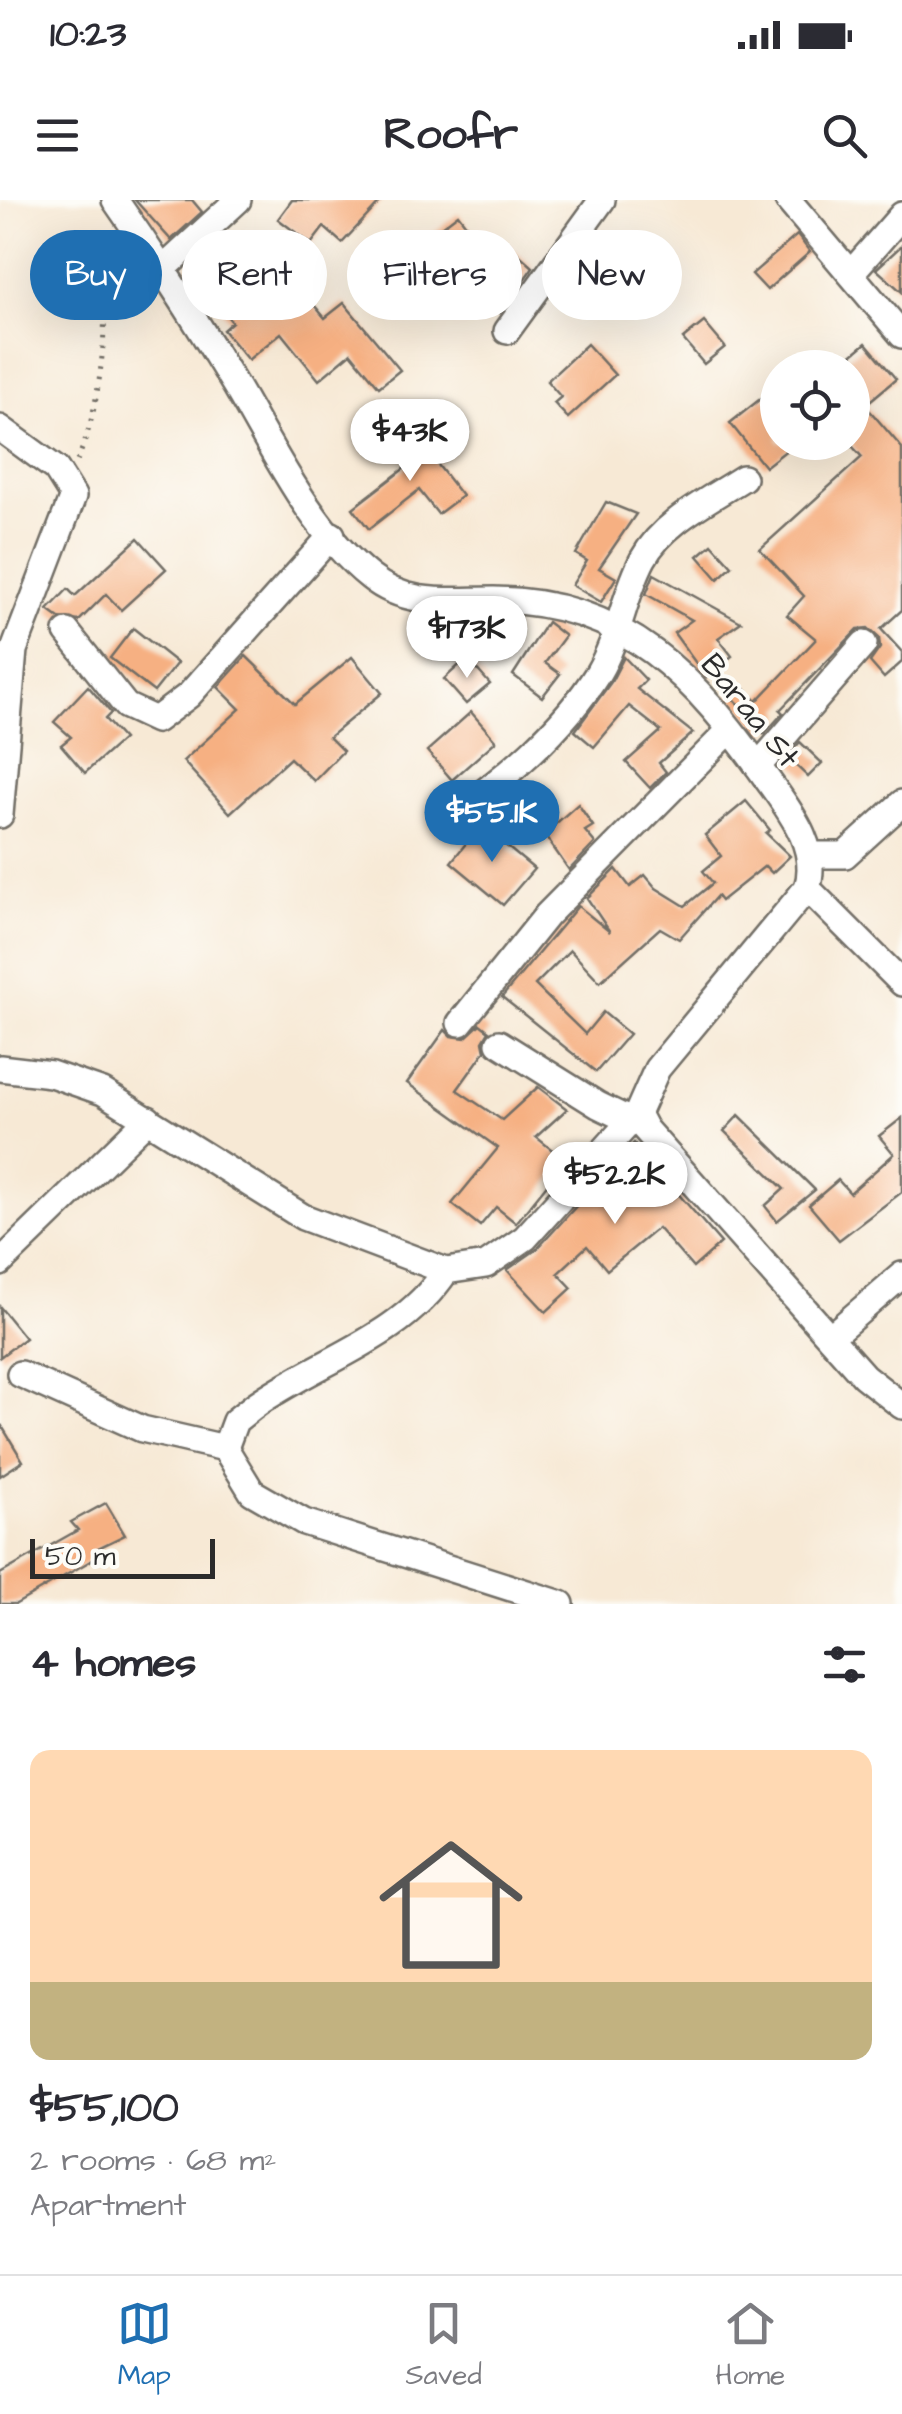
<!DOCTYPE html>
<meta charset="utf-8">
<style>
:root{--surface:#fff;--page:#f7f7f7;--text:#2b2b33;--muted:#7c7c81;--line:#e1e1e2;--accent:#1f6fb2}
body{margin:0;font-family:"Architects Daughter",sans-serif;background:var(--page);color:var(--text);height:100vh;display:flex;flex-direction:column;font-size:38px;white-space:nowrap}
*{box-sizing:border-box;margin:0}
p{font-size:32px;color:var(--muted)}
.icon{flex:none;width:55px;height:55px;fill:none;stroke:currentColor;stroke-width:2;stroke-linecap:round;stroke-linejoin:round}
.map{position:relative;height:1404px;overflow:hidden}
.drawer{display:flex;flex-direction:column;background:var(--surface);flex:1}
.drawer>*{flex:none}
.guide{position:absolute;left:30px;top:30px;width:842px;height:90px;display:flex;gap:20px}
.buttons{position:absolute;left:760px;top:150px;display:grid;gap:20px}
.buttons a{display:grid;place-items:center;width:110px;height:110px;border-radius:50%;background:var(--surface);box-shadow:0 10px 40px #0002;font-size:50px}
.scale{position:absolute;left:30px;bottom:25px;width:185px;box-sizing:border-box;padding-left:10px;border:5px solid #2b2b2b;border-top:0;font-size:28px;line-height:35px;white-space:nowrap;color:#2b2b2b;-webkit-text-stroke:8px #fdfcf7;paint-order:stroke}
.price{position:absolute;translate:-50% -85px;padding:0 22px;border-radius:35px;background:#fff;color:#222;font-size:32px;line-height:65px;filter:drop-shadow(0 2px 5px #0008)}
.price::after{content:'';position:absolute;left:50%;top:60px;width:30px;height:22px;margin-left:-15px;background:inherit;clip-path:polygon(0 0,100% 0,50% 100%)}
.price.current{background:var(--accent);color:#fff}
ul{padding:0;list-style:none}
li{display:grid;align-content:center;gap:20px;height:530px;padding:0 30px}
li+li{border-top:2px solid var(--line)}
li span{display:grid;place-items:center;height:310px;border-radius:20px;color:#555}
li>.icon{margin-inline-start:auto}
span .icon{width:180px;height:180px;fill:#fffc;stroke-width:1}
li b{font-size:42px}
h2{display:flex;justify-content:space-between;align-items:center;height:120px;padding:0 30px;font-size:42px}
.chip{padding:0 35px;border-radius:45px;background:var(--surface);box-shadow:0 10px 40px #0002;font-size:35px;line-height:90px}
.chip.current{background:var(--accent);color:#fff}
.status{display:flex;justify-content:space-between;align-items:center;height:70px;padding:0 50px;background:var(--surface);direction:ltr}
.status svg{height:28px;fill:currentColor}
header{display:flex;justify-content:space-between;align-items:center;height:130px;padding:0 30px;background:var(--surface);font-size:45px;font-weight:800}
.menu{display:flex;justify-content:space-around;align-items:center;height:140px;border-top:2px solid var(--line);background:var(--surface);font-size:28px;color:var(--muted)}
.menu a{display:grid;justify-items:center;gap:5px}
.menu .current{color:var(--accent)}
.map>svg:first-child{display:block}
</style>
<div class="status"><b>10:23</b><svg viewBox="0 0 49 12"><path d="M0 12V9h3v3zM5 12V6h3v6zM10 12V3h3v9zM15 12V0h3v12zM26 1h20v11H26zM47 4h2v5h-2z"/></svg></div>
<header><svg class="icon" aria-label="menu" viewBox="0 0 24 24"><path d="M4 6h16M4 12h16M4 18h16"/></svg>Roofr<svg class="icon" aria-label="search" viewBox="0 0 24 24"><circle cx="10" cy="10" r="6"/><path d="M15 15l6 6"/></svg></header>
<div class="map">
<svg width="902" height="1404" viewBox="0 0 902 1404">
<rect width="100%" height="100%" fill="#fdfcf7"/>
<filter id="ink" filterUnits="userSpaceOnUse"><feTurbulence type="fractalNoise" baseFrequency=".01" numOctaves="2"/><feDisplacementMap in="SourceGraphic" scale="20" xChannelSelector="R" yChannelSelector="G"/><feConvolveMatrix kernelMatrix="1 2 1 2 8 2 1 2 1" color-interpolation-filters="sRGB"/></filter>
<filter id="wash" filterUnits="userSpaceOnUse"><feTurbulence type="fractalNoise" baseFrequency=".0048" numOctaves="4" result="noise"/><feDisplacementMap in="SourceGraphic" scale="40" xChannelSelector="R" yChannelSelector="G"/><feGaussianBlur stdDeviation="2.25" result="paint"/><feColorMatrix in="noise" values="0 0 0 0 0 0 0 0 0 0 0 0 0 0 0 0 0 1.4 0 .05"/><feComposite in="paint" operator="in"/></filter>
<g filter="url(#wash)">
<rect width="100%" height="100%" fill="#f7e9d5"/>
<g id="blocks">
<!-- building -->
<g fill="#f6b082">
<path d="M135,0h57l10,12 -31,28z"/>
<path d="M292,0h90l-40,43 -18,-16 -13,17 -33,-25z"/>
<path d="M458,14l32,42 13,-16 30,27 -33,46 -45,-40 -5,3 -26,-36z"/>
<path d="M797,35l13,17 -43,38 -15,-16z"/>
<path d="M254,36l44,60 5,-4 22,26 19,-15 56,67 -21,17 -28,-34 -32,27 -38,-47 -33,27 -25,-30 9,-8 -44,-54 34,-31 13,16z"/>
<path d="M902,45v47l-26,-23z"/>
<path d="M704,122l21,25 -21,17 -21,-25z"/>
<path d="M866,143l30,36 -31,26 37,43v162l-21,19 21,23v10l-18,16 -14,-16 10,-14 -1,-10 -11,-10 -10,1 -78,81 3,3 -19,21 -34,-39 11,-10 16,16 59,-62 -29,-24 17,-19 -44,-47 102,-92 -10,-11v-78h-16z"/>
<path d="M587,144l28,31 -47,43 -14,-15 7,-6 -14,-16z"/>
<path d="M764,196l14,17v29h19l-32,25 -35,-44z"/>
<path d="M410,229l52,67 -24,18 -19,-24 -50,39 -16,-21 57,-44 -16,-22z"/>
<path d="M606,302l30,12 -37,54 17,10 -15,24 -29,-17 15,-24 -11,-7z"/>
<path d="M138,338l28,31 -45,41 -15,-16 -27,27 -20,-3 -11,-8 20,-21 7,7z"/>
<path d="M712,344l20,22 -14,13 -20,-23z"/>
<path d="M654,374l87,48 -23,16 14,18 -26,21 -32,-44 18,-13 -46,-26z"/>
<path d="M547,422l18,14 -20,27 15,11 -18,23 -29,-22z"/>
<path d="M133,428l44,35 -23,29 -44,-34z"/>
<path d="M246,456l49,48 57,-47 30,36 -53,44 14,14 -29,30 -24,-23 -60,55 -47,-52 57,-52 -22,-22z"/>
<path d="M624,457l22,23 -9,9 56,44 -34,30 7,9 -16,16 -24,-26 35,-31 -32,-25 -35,41 -19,-16 36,-49z"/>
<path d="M467,458l23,26 -24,20 -22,-25z"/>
<path d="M88,486l23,27 -6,6 18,20 -38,34 -24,-28 10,-8 -17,-15z"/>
<path d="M471,512l25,29 -44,39 -25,-29z"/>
<path d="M800,542l22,21 -14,14 -21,-20z"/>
<path d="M746,601l24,29 -4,3 24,23 -18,17 -7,-7 -44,35 -4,-5 -38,43 -19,-11 -60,54 -30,-32 -35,35 50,49 18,-22 26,22 -33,38 -94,-75 76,-91 32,26 -23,-34 29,-29 14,18 15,-12 11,13 29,18 28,-23 -10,-12 18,-15 -16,-21z"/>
<path d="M578,604l15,22 -8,5 10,12 -26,27 -25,-36z"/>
<path d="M481,625l53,44 -31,36 -52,-43z"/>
<path d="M480,824l9,7 -6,10 2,10 -28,39 45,30 36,-33 29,22 -31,28 30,24 -50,62 -20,-16 -16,19 -28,-22 46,-56 -91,-65 38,-53 6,6 14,2z"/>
<path d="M739,915l76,75 -38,31 -12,-15 19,-17 -60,-58z"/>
<path d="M902,918v74l-63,48 -30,-35 29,-25 12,13 44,-39 -15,-18z"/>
<path d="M634,943l87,100 -28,25 -35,-40 -51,42 -20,-24 -29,27 14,15 -26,24 -39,-42 30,-21z"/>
<path d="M0,1107l25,31 -25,19z"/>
<path d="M0,1223l23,38 -23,15z"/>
<path d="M106,1303l19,32 -31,15 5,6 -83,48h-16v-30l78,-44 -7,-8z"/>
</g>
</g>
</g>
<g filter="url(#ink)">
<use href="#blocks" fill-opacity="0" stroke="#726e66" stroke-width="2.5"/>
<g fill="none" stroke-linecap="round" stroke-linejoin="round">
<!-- minor casing -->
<g stroke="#726e66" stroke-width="30">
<g id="minor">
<path d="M115,0c42,60 82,122 120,185 38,64 76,145 135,192 37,30 81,23 124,23 132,1 202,78 273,179 22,31 53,69 40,109l-150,181 -20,45 8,15 219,247 38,30"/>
<path d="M788,0l114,135"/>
<path d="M162,70l76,-70"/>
<path d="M852,72l50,-57"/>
<path d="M507,131l95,-131"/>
<path d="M0,228l56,41 17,27 -59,154 -14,165"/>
<path d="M67,432l59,74 30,14 33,-25 143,-160"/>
<path d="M758,566l106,-122"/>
<path d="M452,616c54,-39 110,-85 146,-143 21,-35 26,-78 45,-114 20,-37 66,-59 100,-81"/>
<path d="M810,655h35l57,-52"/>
<path d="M807,688l95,95"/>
<path d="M460,823l87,-108 183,-185"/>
<path d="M499,843l99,62 33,16"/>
<path d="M0,868l51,6 52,18 200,125 143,54 40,-6 39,-27 112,-124"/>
<path d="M0,1063l148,-144"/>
<path d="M446,1071c-46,69 -128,89 -192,135l-19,15 -10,27 27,44 52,30 257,82"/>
<path d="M830,1137l72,-62"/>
<path d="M20,1174l122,55 83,19"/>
</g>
</g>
<!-- path -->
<path stroke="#726e66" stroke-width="5" stroke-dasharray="2.5 8" stroke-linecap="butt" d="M77,261c31,-70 28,-157 30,-231"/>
<!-- minor -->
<use href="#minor" stroke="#fff" stroke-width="25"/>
</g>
</g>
<g text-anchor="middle" stroke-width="8" stroke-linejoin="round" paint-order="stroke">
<!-- street labels -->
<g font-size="32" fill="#2b2b2b" stroke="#fdfcf7">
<text transform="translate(751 510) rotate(51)" y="11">Baraa St</text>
</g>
</g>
</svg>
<div class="buttons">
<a><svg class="icon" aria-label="locate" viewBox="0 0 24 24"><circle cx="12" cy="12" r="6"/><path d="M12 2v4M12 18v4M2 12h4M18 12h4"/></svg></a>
</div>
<div class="scale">50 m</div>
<b class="price" style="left:410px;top:284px">$43K</b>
<b class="price" style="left:467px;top:481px">$173K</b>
<b class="price current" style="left:492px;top:665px">$55.1K</b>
<b class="price" style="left:615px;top:1027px">$52.2K</b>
<div class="guide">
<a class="chip current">Buy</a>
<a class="chip">Rent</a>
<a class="chip">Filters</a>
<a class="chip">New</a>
</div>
</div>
<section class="drawer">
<h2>4 homes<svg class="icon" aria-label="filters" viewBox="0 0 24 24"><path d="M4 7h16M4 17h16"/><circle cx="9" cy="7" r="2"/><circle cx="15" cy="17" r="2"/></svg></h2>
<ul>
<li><span style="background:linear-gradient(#ffd9b3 75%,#c2b280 0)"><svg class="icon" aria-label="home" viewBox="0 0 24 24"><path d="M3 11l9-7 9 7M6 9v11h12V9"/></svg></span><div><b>$55,100</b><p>2 rooms · 68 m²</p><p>Apartment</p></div></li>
</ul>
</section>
<nav class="menu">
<a class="current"><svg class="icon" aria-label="map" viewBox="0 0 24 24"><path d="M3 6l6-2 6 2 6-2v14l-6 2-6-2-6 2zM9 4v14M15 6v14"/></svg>Map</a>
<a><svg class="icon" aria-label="saved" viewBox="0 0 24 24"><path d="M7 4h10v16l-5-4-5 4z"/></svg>Saved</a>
<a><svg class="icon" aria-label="home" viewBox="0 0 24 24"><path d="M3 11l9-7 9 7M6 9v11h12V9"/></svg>Home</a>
</nav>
